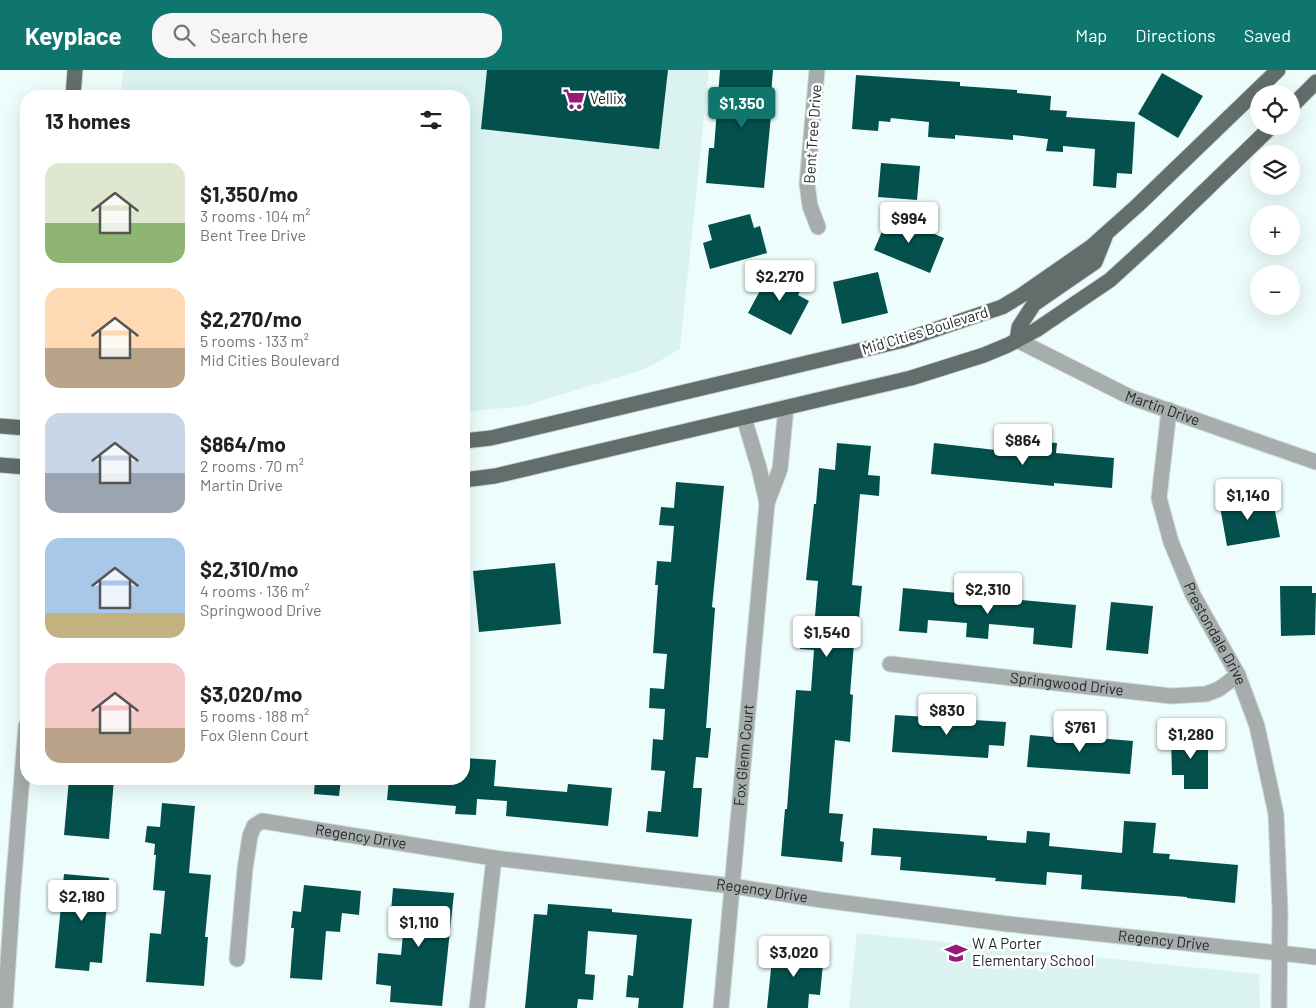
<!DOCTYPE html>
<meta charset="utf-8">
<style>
:root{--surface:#fff;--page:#f6f6f6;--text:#222;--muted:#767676;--accent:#0f766e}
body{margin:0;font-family:Barlow,sans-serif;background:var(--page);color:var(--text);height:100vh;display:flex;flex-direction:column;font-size:19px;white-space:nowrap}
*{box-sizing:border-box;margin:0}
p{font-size:16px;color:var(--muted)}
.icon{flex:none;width:28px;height:28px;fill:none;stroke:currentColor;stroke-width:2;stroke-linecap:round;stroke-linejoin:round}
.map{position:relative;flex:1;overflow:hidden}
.sheet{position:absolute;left:20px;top:20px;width:450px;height:695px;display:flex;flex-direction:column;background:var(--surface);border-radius:20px;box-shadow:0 5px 20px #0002}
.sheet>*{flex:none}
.tools{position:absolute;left:1250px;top:15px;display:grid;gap:10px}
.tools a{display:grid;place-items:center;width:50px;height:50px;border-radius:50%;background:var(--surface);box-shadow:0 5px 20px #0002;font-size:25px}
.price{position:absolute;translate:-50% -42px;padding:0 11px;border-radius:5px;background:#fff;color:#222;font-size:16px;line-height:32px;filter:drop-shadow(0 1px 2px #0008)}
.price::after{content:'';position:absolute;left:50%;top:30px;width:15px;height:11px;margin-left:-8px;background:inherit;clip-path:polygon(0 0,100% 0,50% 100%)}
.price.on{background:var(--accent);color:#fff}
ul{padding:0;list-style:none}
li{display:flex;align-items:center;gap:15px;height:125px;padding:0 25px}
li span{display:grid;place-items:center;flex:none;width:140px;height:100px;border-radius:15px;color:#555}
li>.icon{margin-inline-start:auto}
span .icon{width:60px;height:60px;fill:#fffc;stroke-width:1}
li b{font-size:21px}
h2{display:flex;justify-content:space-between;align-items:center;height:60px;padding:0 25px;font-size:21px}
header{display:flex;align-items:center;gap:30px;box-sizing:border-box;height:70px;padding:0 25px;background:var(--accent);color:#fff}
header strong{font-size:24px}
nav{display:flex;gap:28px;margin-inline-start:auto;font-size:18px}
.search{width:350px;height:45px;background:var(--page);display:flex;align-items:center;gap:12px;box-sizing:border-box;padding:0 18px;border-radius:20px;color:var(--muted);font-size:19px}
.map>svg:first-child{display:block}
</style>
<header>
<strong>Keyplace</strong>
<div class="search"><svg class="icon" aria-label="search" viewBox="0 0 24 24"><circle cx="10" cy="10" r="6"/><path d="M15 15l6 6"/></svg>Search here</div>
<nav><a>Map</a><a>Directions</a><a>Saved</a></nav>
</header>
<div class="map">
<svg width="1316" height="938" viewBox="0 0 1316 938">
<rect width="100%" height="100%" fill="#edfdfc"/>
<!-- built -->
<g fill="#daf3f1">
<path d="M123,0h586l-29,279 -35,20 -121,37 -60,6v-316h-343z"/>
<path d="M857,863l402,41 1,34h-411z"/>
</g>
<!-- building -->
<g fill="#04504c">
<path d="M487,0h181l-9,79 -178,-20z"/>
<path d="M720,0h53l-2,25h2l-9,93 -58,-5 3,-35h5z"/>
<path d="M1162,3l41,23 -25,42 -40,-24z"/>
<path d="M856,5l104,7v4l57,4v3l34,3 -1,14 17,1 -1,6 69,5 -3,52 -15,-1 -1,15 -23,-2 2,-37 -32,-3v6l-17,-1 2,-12 -35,-4v5l-58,-5v4l-27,-2 1,-15 -38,-4 -1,4 -11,-1 -1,10 -26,-2z"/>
<path d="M881,93l39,3 -3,34 -39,-3z"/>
<path d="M750,144l4,14 6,-2 7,27 -57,16 -7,-26 9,-3 -4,-15z"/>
<path d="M889,145l55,23 -14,35 -56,-23z"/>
<path d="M772,198l32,16 -6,11 11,6 -18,34 -43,-22z"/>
<path d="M878,202l10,41 -46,11 -9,-42z"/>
<path d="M1033,371l24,2 -1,10 58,5 -2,30 -58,-5v3l-123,-12 3,-31 98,11z"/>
<path d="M837,373l34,3 -3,29 12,1 -1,20 -19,-2 -8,91 10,1 -3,32h-3l-6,76 3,1 -3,47 -15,-2 -6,73 14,1 -3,27 4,1 -2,20 -61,-6 4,-47h2l9,-119 15,1 3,-41 -14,-1 2,-22 12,1 4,-47 -12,-1 8,-76h2l3,-36 16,2z"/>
<path d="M676,412l48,4 -12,121 3,1 -9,120h5l-3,30 -12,-1 -3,31h9l-4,49 -52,-5 2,-21 13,1 4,-41 -14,-1 2,-31 10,1 2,-31 -16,-1 1,-20 14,1 3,-35 -14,-1 5,-68h-3l2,-24 14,1 3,-36 -15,-1 2,-18 13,1z"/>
<path d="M1257,424l2,15 15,-3 6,31 -53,9 -8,-45z"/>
<path d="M555,493l6,61 -82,8 -6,-61z"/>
<path d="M1280,516h32v7h4l-1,42 -34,1z"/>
<path d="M903,518l66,6 1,-3 41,3 -1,5 66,6 -4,43 -39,-4 1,-16 -45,-4 -1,15 -22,-2 1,-14 -39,-3 -1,13 -28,-2z"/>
<path d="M1111,532l42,4 -5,48 -42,-4z"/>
<path d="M895,645l111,7 -2,24 -15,-1 -1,13 -96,-6z"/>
<path d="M1054,656l19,2 -1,8 61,5 -3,33 -103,-7 3,-32 23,2z"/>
<path d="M1171,666h37v53h-24v-14h-12z"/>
<path d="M464,688l32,2 -2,26 73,6 1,-8 44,4 -4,38 -102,-10 1,-15 -30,-2 -1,16 -21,-1 1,-8 -69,-6 2,-21h75z"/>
<path d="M69,709h45l-5,60 -45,-4z"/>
<path d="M315,709h26l-2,17 -25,-2z"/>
<path d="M162,733l33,3 -6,67 22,2 -6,62h3l-4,49 -58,-4 4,-49 11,1 4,-43 -12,-1 3,-35h-2l1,-11 -10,-2 2,-16 13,1z"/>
<path d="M1124,751l32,2 -3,30 17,1 -1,5 69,6 -3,38 -48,-5v-1l-106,-8 1,-14 -35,-3 -1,13 -51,-4 1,-3 -96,-8 1,-13 -30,-2 2,-27 114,8v4l39,3 1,-12 23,2 -1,13 73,7z"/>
<path d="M64,804l45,4 -7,85 -12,-1 -1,9 -34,-3z"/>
<path d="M304,815l57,6 -2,24 -17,-2 -2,19 -14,-1 -4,49 -32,-2 4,-50h-3l2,-17 8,1z"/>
<path d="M393,818l61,5 -12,113 -52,-4 1,-16 -15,-2 2,-31 23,2 4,-42 -14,-2z"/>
<path d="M548,834l64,5v3l80,7 -9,89h-45l1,-10 -13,-1 2,-22 5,1 4,-41 -49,-4 -3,43 10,1 -2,25 -15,-1 -1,9h-52l9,-94 13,1z"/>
<path d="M773,879l51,4 -4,42 -11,-1 -1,14h-41z"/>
</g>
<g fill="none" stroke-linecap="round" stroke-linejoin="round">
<!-- minor casing -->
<g stroke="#ccdad9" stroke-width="17">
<g id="minor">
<path d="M817,0l-10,114 3,22 8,21"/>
<path id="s1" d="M1017,270l113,57 186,65"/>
<path id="s2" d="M1169,340l-10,88 12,44 22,53 45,80 19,51 19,88 4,97 -1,97"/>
<path d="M744,348l15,50 8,35"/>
<path id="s3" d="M890,594l281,32 35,-2 13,-5 19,-14"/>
<path id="s4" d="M237,889l8,-90 5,-33 4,-10 8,-5 232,37 238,28 90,14 186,24 308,33"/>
<path d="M5,938l8,-120 13,-162"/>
<path d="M477,938l17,-150"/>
<path id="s5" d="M721,938l46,-505 13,-34 6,-61"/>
</g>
</g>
<!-- major casing -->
<g stroke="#ccdad9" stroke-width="17">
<g id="major">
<path d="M73,26l2,-26"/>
<path d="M1291,37l25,-25"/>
<path d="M1017,270l2,-13 15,-23 61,-42 10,-25"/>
<path d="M0,356l26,2"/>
<path d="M464,371l27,-3 413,-98 98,-33 20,-12 69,-48 47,-42 140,-135"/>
<path d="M0,395l26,2"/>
<path d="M464,410l31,-4 416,-98 73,-23 24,-10 28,-15 74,-50 47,-43 115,-111"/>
</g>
</g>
<!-- minor -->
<use href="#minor" stroke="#a6adac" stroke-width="15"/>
<!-- major -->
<use href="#major" stroke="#626d6c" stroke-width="15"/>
</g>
<!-- icons -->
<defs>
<g id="supermarket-bare" transform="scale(1.725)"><path d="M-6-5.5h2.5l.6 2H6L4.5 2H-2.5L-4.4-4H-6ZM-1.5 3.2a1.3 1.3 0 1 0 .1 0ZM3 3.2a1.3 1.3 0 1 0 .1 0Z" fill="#941b77" stroke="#fff" stroke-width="2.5" paint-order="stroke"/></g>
<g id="school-bare" transform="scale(1.725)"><path d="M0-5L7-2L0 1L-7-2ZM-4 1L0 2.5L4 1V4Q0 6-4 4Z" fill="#941b77" stroke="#fff" stroke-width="2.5" paint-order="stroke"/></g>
</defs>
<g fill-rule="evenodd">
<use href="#supermarket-bare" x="574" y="29"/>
<use href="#school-bare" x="956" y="883"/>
</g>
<g text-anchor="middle" stroke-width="5" stroke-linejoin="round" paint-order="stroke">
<!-- poi labels -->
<g font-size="15" fill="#1f2524" stroke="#fff" text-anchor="start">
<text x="590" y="34">Vellix</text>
<text x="972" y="879">W A Porter<tspan x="972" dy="17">Elementary School</tspan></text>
</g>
<!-- street labels -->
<g font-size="15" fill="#1f2524" stroke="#fff">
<text transform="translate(813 64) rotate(-86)" y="5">Bent Tree Drive</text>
<text transform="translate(925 261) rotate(-17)" y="5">Mid Cities Boulevard</text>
<text dy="5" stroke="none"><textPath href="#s1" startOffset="161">Martin Drive</textPath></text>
<text dy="5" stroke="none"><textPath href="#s2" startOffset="236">Prestondale Drive</textPath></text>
<text dy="5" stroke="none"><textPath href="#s3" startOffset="178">Springwood Drive</textPath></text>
<text dy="5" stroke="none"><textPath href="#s5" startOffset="254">Fox Glenn Court</textPath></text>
<text dy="5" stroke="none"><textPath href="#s4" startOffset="244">Regency Drive</textPath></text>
<text dy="5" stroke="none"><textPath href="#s4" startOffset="649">Regency Drive</textPath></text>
<text dy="5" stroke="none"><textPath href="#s4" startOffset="1054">Regency Drive</textPath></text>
</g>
</g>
</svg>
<div class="tools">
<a><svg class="icon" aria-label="locate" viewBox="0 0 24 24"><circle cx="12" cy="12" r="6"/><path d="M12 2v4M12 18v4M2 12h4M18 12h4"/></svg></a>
<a><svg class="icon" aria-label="layers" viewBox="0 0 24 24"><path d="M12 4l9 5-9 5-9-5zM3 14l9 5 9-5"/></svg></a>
<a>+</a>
<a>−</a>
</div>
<b class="price on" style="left:742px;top:59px">$1,350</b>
<b class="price" style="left:909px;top:174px">$994</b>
<b class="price" style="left:780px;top:232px">$2,270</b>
<b class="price" style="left:1023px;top:396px">$864</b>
<b class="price" style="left:1248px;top:451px">$1,140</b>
<b class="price" style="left:988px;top:545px">$2,310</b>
<b class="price" style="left:827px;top:588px">$1,540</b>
<b class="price" style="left:947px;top:666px">$830</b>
<b class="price" style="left:1080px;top:683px">$761</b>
<b class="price" style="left:1191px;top:690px">$1,280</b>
<b class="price" style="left:82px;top:852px">$2,180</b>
<b class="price" style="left:419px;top:878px">$1,110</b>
<b class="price" style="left:794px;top:908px">$3,020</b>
<section class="sheet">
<h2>13 homes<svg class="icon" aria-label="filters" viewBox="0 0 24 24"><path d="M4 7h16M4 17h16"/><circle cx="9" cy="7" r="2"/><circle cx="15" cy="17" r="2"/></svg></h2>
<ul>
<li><span style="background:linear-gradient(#dfe7d0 60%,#8fb573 0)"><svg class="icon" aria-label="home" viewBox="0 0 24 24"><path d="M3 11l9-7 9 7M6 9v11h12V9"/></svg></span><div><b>$1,350/mo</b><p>3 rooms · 104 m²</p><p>Bent Tree Drive</p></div></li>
<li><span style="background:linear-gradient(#ffd9b3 60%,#b9a48a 0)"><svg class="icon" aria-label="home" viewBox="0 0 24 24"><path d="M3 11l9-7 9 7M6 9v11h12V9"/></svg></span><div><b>$2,270/mo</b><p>5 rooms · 133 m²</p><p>Mid Cities Boulevard</p></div></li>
<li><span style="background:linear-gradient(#c9d6e8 60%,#9aa5b1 0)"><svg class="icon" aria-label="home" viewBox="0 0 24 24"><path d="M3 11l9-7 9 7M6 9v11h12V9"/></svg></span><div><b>$864/mo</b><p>2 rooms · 70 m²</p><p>Martin Drive</p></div></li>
<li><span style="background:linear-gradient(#a9c7e8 75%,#c2b280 0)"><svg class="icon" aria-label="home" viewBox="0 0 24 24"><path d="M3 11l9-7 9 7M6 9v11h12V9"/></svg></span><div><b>$2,310/mo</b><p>4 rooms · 136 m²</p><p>Springwood Drive</p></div></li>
<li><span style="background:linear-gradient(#f6c9c9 65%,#b9a48a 0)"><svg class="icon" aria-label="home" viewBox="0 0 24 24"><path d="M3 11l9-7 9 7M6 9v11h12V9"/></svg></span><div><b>$3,020/mo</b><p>5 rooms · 188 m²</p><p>Fox Glenn Court</p></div></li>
</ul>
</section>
</div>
